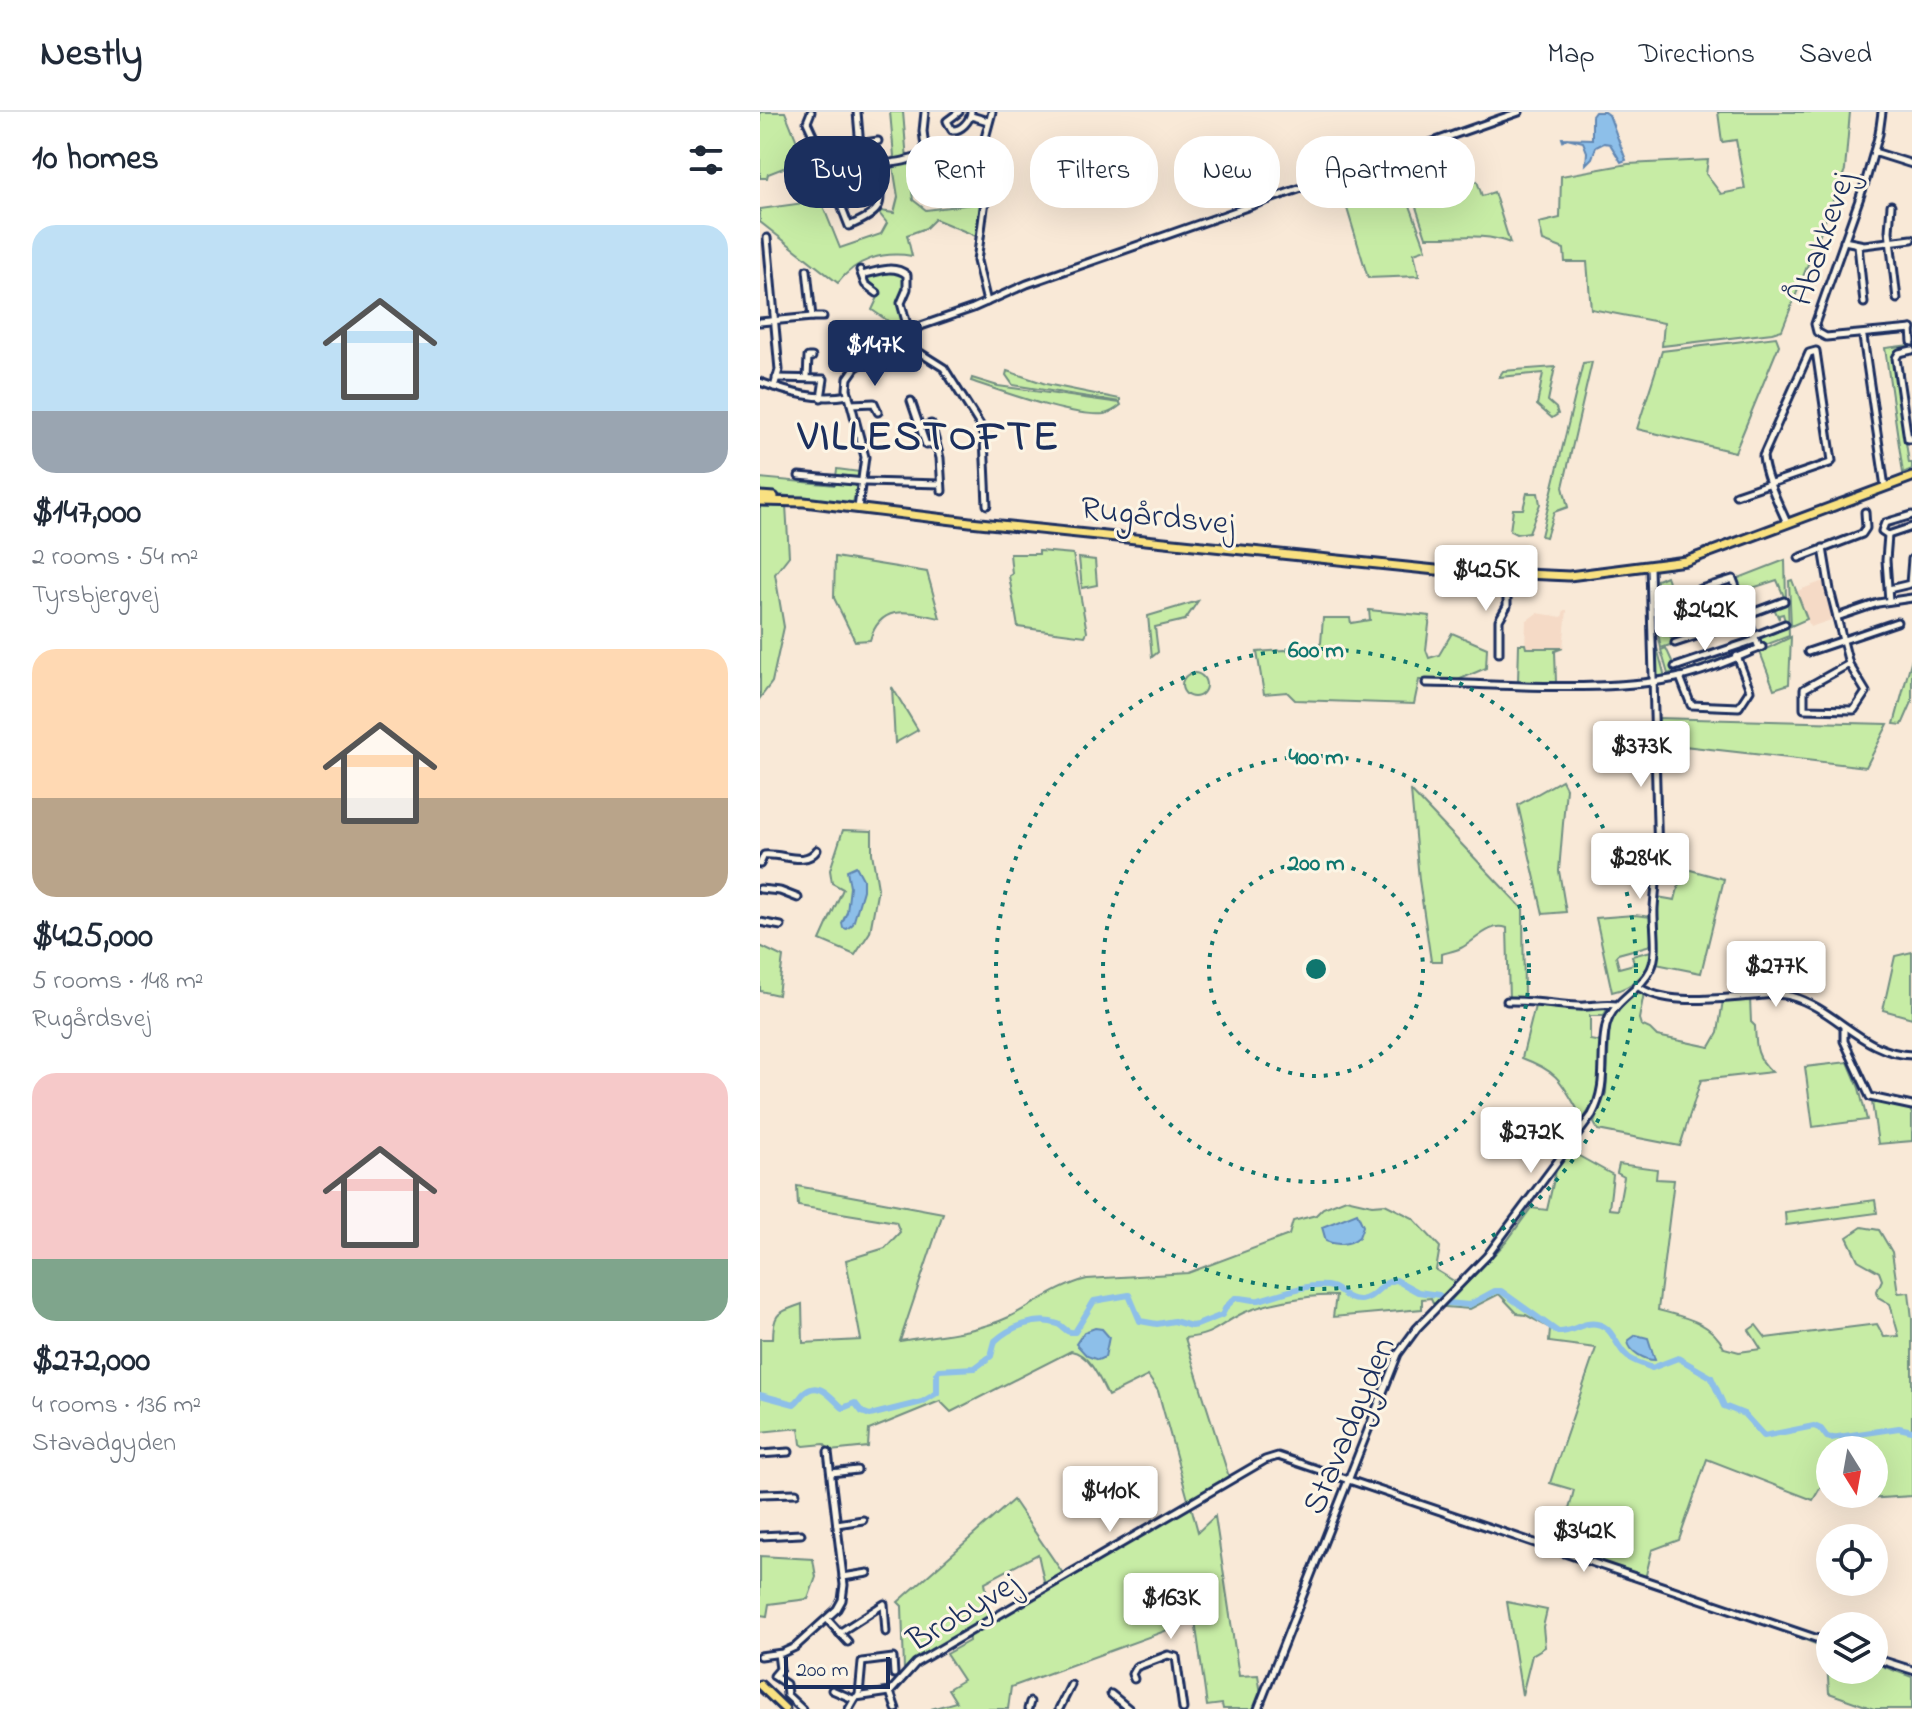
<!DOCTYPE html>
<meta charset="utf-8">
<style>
:root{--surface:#fff;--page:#f6f6f7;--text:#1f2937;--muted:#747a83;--line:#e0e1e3;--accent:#1b2f5e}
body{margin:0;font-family:"Indie Flower",sans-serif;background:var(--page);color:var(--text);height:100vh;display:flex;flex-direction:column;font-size:30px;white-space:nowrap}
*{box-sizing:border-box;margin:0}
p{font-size:26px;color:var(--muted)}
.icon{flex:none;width:44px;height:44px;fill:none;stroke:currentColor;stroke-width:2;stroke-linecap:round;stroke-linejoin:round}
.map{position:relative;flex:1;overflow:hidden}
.drawer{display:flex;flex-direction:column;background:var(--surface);width:760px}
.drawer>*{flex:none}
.banner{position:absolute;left:24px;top:24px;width:760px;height:72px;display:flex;gap:16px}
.needle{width:52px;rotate:169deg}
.buttons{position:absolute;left:1056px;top:1324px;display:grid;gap:16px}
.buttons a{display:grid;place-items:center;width:72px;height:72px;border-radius:50%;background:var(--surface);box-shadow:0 8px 32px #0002;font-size:40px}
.scale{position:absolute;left:24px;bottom:20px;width:106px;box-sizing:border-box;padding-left:8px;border:4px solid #1b2f5e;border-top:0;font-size:22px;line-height:28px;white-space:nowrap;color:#1b2f5e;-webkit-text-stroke:6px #fcf5e5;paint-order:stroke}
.price{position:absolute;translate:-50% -68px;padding:0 18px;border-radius:8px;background:#fff;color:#222;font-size:26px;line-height:52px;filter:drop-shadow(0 2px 4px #0008)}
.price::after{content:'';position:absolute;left:50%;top:48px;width:24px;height:18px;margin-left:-12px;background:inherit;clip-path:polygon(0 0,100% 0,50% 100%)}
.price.on{background:var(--accent);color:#fff}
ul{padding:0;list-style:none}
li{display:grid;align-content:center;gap:16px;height:424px;padding:0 32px}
li span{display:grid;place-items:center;height:248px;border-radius:24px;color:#555}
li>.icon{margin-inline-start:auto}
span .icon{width:144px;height:144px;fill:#fffc;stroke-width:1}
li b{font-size:34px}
h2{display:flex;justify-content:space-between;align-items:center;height:96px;padding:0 32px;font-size:34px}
.chip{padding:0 28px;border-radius:32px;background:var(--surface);box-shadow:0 8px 32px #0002;font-size:28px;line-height:72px}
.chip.on{background:var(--accent);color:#fff}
header{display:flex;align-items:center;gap:48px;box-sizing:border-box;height:112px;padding:0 40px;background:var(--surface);border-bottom:2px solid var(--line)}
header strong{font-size:38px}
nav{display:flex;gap:44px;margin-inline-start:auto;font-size:28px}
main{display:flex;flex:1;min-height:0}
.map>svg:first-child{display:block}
</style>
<header>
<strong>Nestly</strong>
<nav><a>Map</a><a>Directions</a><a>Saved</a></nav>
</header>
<main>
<section class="drawer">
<h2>10 homes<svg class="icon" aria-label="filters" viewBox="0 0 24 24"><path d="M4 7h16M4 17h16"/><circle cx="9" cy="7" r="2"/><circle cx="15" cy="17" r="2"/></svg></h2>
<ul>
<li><span style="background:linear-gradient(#bfe0f5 75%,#9aa5b1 0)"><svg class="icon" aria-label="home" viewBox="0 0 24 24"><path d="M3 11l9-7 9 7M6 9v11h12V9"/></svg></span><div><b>$147,000</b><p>2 rooms · 54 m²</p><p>Tyrsbjergvej</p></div></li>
<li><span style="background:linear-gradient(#ffd9b3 60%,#b9a48a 0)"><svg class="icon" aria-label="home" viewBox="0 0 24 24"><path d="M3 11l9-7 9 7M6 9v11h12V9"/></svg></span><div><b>$425,000</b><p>5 rooms · 148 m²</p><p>Rugårdsvej</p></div></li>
<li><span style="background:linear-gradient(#f6c9c9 75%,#7fa58c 0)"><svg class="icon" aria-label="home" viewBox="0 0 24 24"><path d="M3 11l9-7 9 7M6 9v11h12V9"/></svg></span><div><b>$272,000</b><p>4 rooms · 136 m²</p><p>Stavadgyden</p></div></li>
</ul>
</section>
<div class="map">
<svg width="1152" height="1597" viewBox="0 0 1152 1597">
<rect width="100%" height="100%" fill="#f9e9d7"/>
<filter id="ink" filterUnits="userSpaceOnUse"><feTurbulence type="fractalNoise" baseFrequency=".0125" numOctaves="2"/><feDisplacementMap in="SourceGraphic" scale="16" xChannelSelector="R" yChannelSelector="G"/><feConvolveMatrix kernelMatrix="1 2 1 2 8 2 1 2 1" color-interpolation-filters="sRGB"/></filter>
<g filter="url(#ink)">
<!-- built -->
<g fill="#f5dac6">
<path d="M1066,468l8,39 -24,8 -13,-36z"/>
<path d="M804,498h3l-4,38 -38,1 1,-28 11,-8 25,4z"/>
</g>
<!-- green -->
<g fill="#c7eca5" stroke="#718e82" stroke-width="2">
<path d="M0,0h25l55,136 41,-14 6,-11 -8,-10 2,-2 13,2 4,-16 -5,-31 25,-4 -8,10 3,28 13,10 55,-7 -5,33 -41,-17 -9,9 -19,7 5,21c-29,-5 -56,3 -74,27l-78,-61v-13l44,-6 -8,-40 -28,11 -1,4h-7z"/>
<path d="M130,0h13l4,48 -17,3 4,-7z"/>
<path d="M958,0h132l-5,58 -63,160 -10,3 -110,13 2,-23 -73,-14 -4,-47h-22l-1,-13 -21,-8 -4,-18 21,-5 1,-42 67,-12 80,-4 -2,14 15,20 24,-5 -9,-49 -14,2z"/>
<path d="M659,40l6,19 11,-3 9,23 32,-10 5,15 12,-4 16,51c-25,-11 -57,-5 -84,-6l-26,-78z"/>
<path d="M642,72l24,65 -12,4 5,23 -51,2 -22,-73z"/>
<path d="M137,159l8,4v11l-7,14 8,29 -3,2 -31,-21 8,-17 -15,-15 17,-6z"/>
<path d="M1016,225l3,8 -44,107 -98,-23 25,-78z"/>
<path d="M1150,233l-1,3 -13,2 -3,4 16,109h3v6l-9,4 -18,-125z"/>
<path d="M832,250l-29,125 5,20 -14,5 -8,25 -5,-1 42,-173z"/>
<path d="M795,255l-7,34 8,7 2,6 -6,4 -15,-13 6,-32 -44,4 4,-6z"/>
<path d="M247,259l39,13 74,15v3l-107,-17 -7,-10z"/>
<path d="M212,266l26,8 122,17 1,2c-5,4 -11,8 -17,9 -33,3 -100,-22 -133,-33z"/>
<path d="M77,357l23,3 -7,31 -93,-10v-15l75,7z"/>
<path d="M767,381h11l2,11 -11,28 -13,2 -6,-3 3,-22h10z"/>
<path d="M0,392l26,1 3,51 -14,18 9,53 -12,55 -12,16z"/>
<path d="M279,439l34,3 14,78 -2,4 -67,-9 -9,-51 3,-2 -2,-20h29z"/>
<path d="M75,445l92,15 13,46c-30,-6 -59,-16 -70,22l-15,1 -21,-43z"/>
<path d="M319,446l16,2 2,25 -15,3z"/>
<path d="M1025,448l1,38 -1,1 -8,-19 -37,12 -4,-13z"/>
<path d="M906,464l8,22 -7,4 8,20 -8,4 6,18 -12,4 -3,-15 -1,-53z"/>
<path d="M1032,468l15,39 -16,7 -2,-45z"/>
<path d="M438,489l-13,19 -30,7 3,25 -6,5 -4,-41z"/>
<path d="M1028,489l1,35 -26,10 -6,-10 29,-11 -3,-11 -4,1v4l-6,-13z"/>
<path d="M609,498l61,6 -4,34 3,8 10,-3 13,-22 35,15 -1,20 -28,12h-39l-5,24 -119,-4 -8,-8 -23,2 -7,-42 28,-2 19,5 17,-12 2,-25h27l1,5 19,-3z"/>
<path d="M894,525l11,40 14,-3 74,-27v-3l-85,30 -7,-24 5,-2 9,20 78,-26 2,4c-17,10 -85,38 -101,29z"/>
<path d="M1031,525l-2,47 -15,5 -14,-37z"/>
<path d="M1152,530v60l-10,23 -8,-1 18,-66z"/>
<path d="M759,532h6l1,4h37l-8,3 1,31h-38z"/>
<circle cx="434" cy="573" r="12"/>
<path d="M132,575l26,43 -23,13z"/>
<path d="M896,606l232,6 -22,43 -208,-24z"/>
<path d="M802,668l4,8 -7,83 7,41 -23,2 -25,-109z"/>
<path d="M651,679l112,118 1,89 -15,1 -2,-71c-18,-6 -31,13 -46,20 -6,3 -13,4 -19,6v7h-11l-12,-81z"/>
<path d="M83,718l29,1v22l6,35 -8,44 -15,23 -35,-15 23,-51 -11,-6 -2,-13z"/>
<path d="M923,756l41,11 -23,94 -45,-9 1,-67 18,3z"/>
<path d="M874,803l18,2 -1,28 -33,9 -2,2 3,12 15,-4 -2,-8 19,-5c1,21 -20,37 -39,41l-16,-74z"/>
<path d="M0,834l23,11 -5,38 -18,-4z"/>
<path d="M1152,840v66l-29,-8 12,-54z"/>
<path d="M876,878l8,3 -5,26 2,6 9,4 7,7 53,11 8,-14 5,-33 27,-2 1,24 4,4c1,22 1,31 17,46l-71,8 -21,66 -82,-16 -4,-7 12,-30 4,-70 5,-12z"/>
<path d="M776,890l37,6 35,-2 -4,10h-14v24l11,2c-1,32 2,51 -18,77 -21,-35 -21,-46 -61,-61z"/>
<path d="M1088,950l11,26 8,32 -54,7 -8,-60z"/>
<path d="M1112,990l37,5 3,7v27l-34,3z"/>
<path d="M810,1039l43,24 -4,34 9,1 6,-33 -7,-4 2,-9 38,5 -1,10 18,1 -16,130c26,7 54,12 66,38l15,4 22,-3 -12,-19 7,-5 10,13 111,-14 7,13 15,-1 -9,-32 -12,-7 -1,-6 5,-11 -3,-8 -21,-12 -11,-23 15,-10 17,3 13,22 6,41 11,-1 3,27v177l-48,3 4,-5h6v-9l5,-7 -5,-4v-24h-44v21l-17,29 -106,-41 -28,81 -27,10 -7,29 -71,-26 10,-23 -19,-5 9,-35 -24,-7 46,-135 -47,-6 1,-14 -24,-13 -8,-1 -19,-20 -29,15 -26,-2 63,-66 24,-33 16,2 10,-44z"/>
<path d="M37,1074l146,27 -43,128c36,-6 75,-8 109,-24 26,-13 50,-31 78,-38l101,-6 101,-38 4,-14 23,-6 7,-7 23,-9 26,6 13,-1 28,14 27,29 -4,23 21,13 -23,22 -3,-7 -9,1v10l-89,8 3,-21c-25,-2 -70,7 -93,17 -25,12 -27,22 -58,25l44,139 -40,26 -31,-112 -10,-15 -40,20c-8,-16 -18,-42 -37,-45l-120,61 -11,-11 -71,29 -1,17 -38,4 -6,-7 -20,2 -3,-2 -2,-16 -39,4v-93h13c0,-27 5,-26 29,-35l1,39 58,-3 -15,-80 39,-12 15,-16 -4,-10 -98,-16z"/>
<path d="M1115,1088l2,13 -91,12 -1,-13z"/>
<path d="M253,1388l51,75 -19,11 -7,-32 -53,28 5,36 -86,52 -2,-64 -4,-4z"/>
<path d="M431,1394l7,26 17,-16 24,160 19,-1 3,19 -5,15h-33l-1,-5 -15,2 -12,-86 -184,67 -3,22h-77l25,-7 -8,-13 15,-9 -17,-26 23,-13 -1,-6z"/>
<path d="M0,1444l53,3 3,18 -8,22 -39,5 -2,12 -7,-1z"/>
<path d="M747,1490l40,8 -4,17 2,20 -13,8 -10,40z"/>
<path d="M1033,1521l37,14v23h44v-7l38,14v32h-38l-45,-16 -3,-45 -36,-14z"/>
</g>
<!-- water -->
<g fill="#8dbfe9" stroke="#5f85b1" stroke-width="2">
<path d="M835,0h10l4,3 17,45 -5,2 -11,-18 -6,-1 -8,4 -4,11 -6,6 1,-12 -4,-10 -16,-4 -4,3 -1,-3 30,1v-23z"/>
<path d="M96,754l7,13v11l-10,34 -6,5 -4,-1 -1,-5 5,-11 3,-25 -3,-17z"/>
<path d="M597,1101l6,13 -4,11c-9,8 -23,9 -33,4l-4,-14z"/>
<path d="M335,1216l7,1 7,8 -4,20 -7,3 -11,-4 -11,-12 8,-12z"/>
<path d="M876,1223l12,3 7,22c-10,0 -26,-8 -27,-19z"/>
</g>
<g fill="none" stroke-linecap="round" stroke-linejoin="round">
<!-- river -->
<path stroke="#8dbfe9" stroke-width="6" d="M0,1283l34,9c3,-2 6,-6 9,-10 16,-16 29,5 40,14l12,-5 7,9 8,3 52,-13 15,-9v-20l2,-3 36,-2 16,-12 4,-15c15,-14 42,-25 63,-17 8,4 7,9 17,8l19,-31 35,-6 11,26 17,3 17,-3 17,5 6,-1 25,-10 4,-8 9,-9c8,-1 16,3 24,2 22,-6 45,-16 68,-14 13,1 18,15 33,14 15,-1 21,-19 36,-20l22,12 21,3 9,8 21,2 26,-14h6l57,41c14,1 25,-11 39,-8 17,3 18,23 31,33 6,5 16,7 24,11l26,-10 33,19 13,29 20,8 20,22 50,-10 7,3 6,8 4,1 68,-10 13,3"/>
<!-- minor casing -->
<g stroke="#1b2f5e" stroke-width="11">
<g id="minor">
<path d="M51,0l-4,10 11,24 5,3 55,-8"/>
<path d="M97,0l4,46 6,6c13,0 27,0 40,-4 24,-5 59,-25 82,-6l1,8 -13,99 10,41"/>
<path d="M165,0l-2,19 3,23"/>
<path d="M199,0l-12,9 5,9c9,1 18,-9 19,-18"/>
<path d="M1122,0l-3,22 -13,46 -51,144 2,8 9,5 86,-8"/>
<path d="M211,4l17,5"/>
<path d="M196,35l1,17 -24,4 -7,7 -1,22 41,-5 6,-10v-20l-15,2"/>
<path d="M63,37l1,13 25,64c40,-17 31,-22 28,-62"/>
<path d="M222,37l10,-37"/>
<path d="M1114,40l38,12"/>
<path d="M1131,93l-2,26 8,68"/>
<path d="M7,126l12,132 -5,17"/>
<path d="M1084,129l20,4 48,-6"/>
<path d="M1098,133l6,58"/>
<path d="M100,158l5,14 12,9"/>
<path d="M102,163c15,-4 32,-11 45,0v14l-6,14 8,29"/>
<path d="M52,205h11"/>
<path d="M0,210l52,-5 -5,-47"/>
<path d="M1151,217l1,13"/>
<path d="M1103,225l22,150"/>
<path d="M138,227l46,29 36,57 4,13 3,67"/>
<path d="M92,238l3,-1 -3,-19"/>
<path d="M1152,238l-13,3 -3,5 12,81h4"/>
<path d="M16,266l48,1 -3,19"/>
<path d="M47,266l1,-21h4"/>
<path d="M0,270c30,11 57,19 89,13"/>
<path d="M151,289l15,44 10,-1"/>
<path d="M91,292l23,-1 4,9"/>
<path d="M160,316l11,-4 9,34 2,33"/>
<path d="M39,364l66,6 76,2"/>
<path d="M976,383l94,-32 2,-2 -16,-110 -7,2 -46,103c2,22 15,46 24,67"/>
<path d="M98,396l7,-51 -18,-68 1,-11 7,-10 63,-41 55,-19 54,-24 492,-172"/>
<path d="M1152,403l-27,8 -3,8 6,4 24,-8"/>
<path d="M1128,423l-2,25 3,41"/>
<path d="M1063,436l7,42 19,74 17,28 -12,18 -50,-1v-20l45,-25"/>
<path d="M1039,446l63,-24 4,-6 -1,-16"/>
<path d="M1129,477l21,-5 2,-25"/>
<path d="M915,485l58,-18 26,69"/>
<path d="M986,503l38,-14"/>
<path d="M1077,505l41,-14 34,-5"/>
<path d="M915,508l66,-21"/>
<path d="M994,524l31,-12"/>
<path d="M915,531l73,-24"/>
<path d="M1048,540l89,-30"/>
<path d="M739,541v-33l8,-14v-32"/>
<path d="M915,555l80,-27"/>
<path d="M920,565l11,28 48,2 11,-17 -13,-34"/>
<path d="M666,571c78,1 174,10 250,-5 29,-6 59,-20 86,-31"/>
<path d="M0,752l4,-9c19,-2 41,12 53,-5"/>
<path d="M0,777l20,2 18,7"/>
<path d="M0,810l21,4"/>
<path d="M877,874c30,21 81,12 116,10 12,-1 25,-4 37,0 45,12 73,58 122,59"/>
<path d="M747,889c24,-1 47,4 71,5 13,1 25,-3 38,-1"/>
<path d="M1084,915v14l26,56 42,9"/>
<path d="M0,1342l29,-2"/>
<path d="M71,1361l26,-3"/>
<path d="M0,1382l36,-1"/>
<path d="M77,1412l26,-4"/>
<path d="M0,1424l41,-2"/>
<path d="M83,1465l25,-4"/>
<path d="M67,1507l21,23"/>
<path d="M79,1521l45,-29 2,28"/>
<path d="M18,1542l2,15 -6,7 12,8 1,11 15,14"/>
<path d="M0,1544l22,-3 13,-6 42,-38 5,-9 2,-15 -16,-133"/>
<path d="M1114,1546l38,12"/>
<path d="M374,1567l-2,-5 4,-7 32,-12 8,2 7,52"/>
<path d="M72,1578l21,9"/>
<path d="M130,1580l6,17"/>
<path d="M351,1582l18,15"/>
<path d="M99,1583l3,-33 31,-4 1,16"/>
<path d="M89,1597l7,-12 34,-5 26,-29 349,-203 13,-4 552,187"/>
<path d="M268,1597l2,-7"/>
<path d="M299,1597l12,-24"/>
<path d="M498,1597l140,-355 19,-26 70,-72 105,-141c17,-32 7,-57 14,-89 7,-27 34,-34 45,-57 8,-17 2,-42 3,-61 1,-16 3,-32 4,-49l-8,-292"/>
</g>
</g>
<!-- major casing -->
<g stroke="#1b2f5e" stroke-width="13">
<g id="major">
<path d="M0,384l14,1"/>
<path d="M0,389l44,1 166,20 466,48 133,6 117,-15 226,-84"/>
<path d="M0,1573l25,24"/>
</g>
</g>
<!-- minor -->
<use href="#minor" stroke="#fcf5e5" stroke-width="5"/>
<!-- major -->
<use href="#major" stroke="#f9e181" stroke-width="7"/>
</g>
</g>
<!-- distance rings -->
<g fill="none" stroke="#0f766e" stroke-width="4" stroke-dasharray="4 8">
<circle cx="556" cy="857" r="107"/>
<circle cx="556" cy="857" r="213"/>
<circle cx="556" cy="857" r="320"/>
</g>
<g text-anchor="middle" stroke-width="6" stroke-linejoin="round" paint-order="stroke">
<!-- street labels -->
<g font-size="34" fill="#1b2f5e" stroke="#fcf5e5">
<text transform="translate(1060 126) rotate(-71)" y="12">Åbakkevej</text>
<text transform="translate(398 402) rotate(6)" y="12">Rugårdsvej</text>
<text transform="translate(587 1313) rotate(-67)" y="12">Stavadgyden</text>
<text transform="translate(202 1498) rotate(-31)" y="12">Brobyvej</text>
</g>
<!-- district labels -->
<g font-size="42" font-weight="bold" letter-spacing="2" fill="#1b2f5e" stroke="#fcf5e5">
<text x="169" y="337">VILLESTOFTE</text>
</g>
</g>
<circle cx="556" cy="857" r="12" fill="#0f766e" stroke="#fcf5e5" stroke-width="4"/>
<g font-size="24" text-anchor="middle" font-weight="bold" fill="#0f766e" stroke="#fcf5e5" stroke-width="6" stroke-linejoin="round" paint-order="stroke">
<text x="556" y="545">600 m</text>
<text x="556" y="652">400 m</text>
<text x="556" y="758">200 m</text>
</g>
</svg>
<div class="buttons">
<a><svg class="needle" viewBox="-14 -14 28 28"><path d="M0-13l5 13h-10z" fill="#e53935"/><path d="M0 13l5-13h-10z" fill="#747a83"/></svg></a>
<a><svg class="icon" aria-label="locate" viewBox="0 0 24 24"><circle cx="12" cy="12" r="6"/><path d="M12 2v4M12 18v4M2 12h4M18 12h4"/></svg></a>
<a><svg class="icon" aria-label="layers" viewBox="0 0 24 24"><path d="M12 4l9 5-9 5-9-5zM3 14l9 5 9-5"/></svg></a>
</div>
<div class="scale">200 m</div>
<b class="price on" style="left:115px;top:276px">$147K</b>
<b class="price" style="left:726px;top:501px">$425K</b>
<b class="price" style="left:945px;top:541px">$242K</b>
<b class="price" style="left:881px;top:677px">$373K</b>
<b class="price" style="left:880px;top:789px">$284K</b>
<b class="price" style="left:1016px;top:897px">$277K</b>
<b class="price" style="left:771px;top:1063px">$272K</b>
<b class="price" style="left:350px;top:1422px">$410K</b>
<b class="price" style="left:824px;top:1462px">$342K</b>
<b class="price" style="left:411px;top:1529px">$163K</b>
<div class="banner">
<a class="chip on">Buy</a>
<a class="chip">Rent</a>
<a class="chip">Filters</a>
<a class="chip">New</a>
<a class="chip">Apartment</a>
</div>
</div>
</main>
